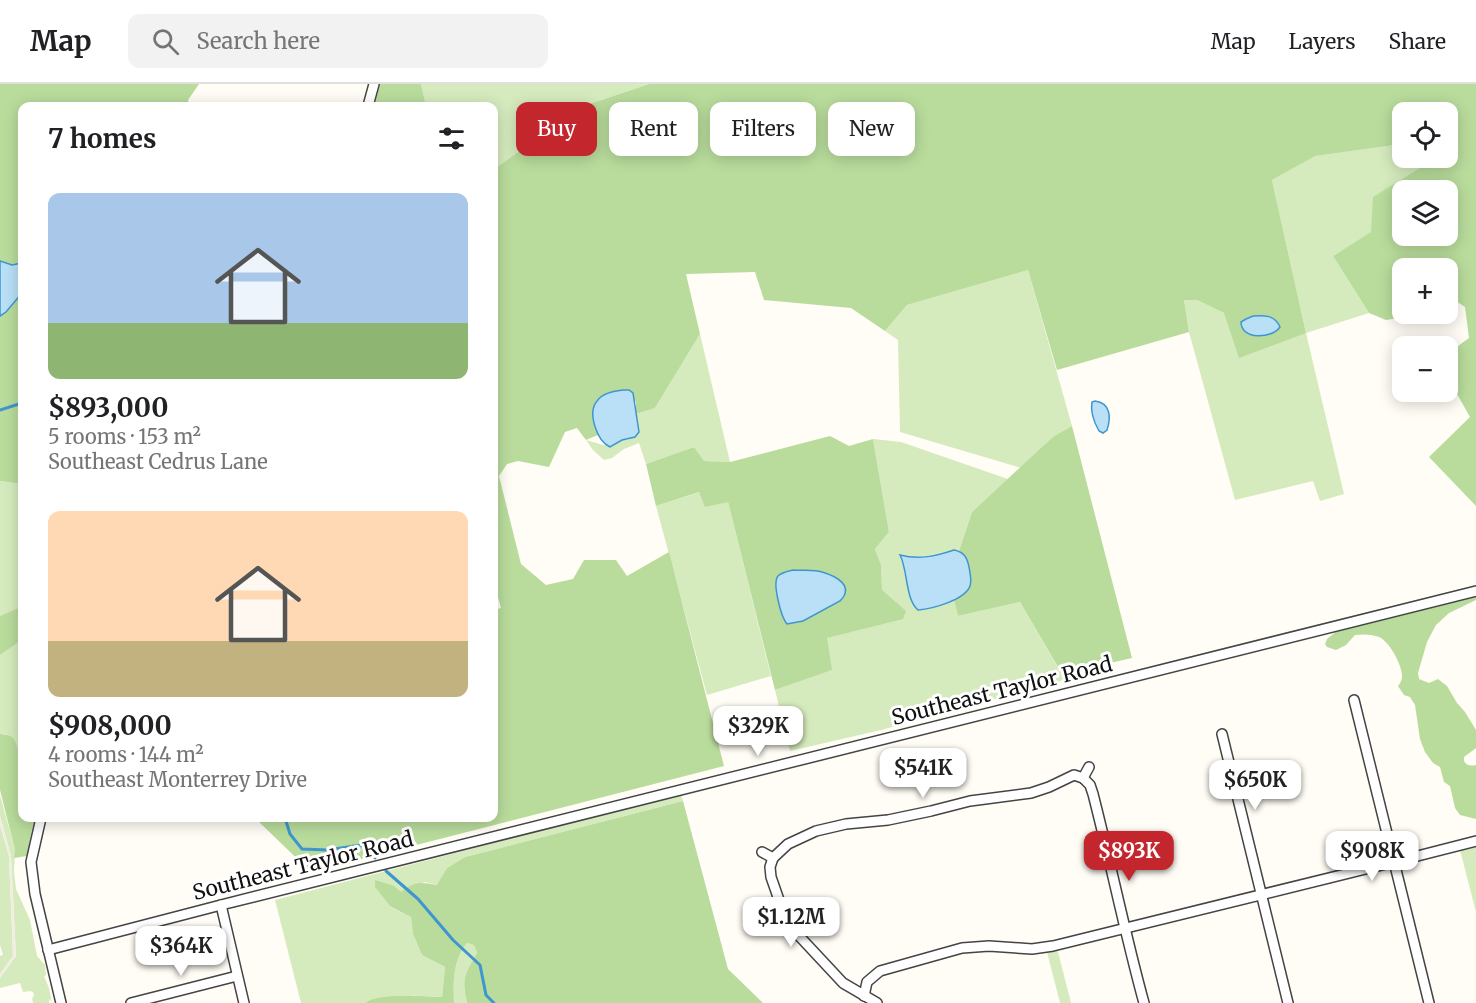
<!DOCTYPE html>
<meta charset="utf-8">
<style>
:root{--surface:#fff;--page:#f2f2f2;--text:#202124;--muted:#757577;--line:#e0e0e0;--accent:#c4262e}
body{margin:0;font-family:Merriweather,serif;background:var(--page);color:var(--text);height:100vh;display:flex;flex-direction:column;font-size:22px;white-space:nowrap}
*{box-sizing:border-box;margin:0}
p{font-size:20px;color:var(--muted)}
.icon{flex:none;width:33px;height:33px;fill:none;stroke:currentColor;stroke-width:2;stroke-linecap:round;stroke-linejoin:round}
.map{position:relative;flex:1;overflow:hidden}
.drawer{position:absolute;left:18px;top:18px;width:480px;height:720px;display:flex;flex-direction:column;background:var(--surface);border-radius:12px;box-shadow:0 3px 15px #0003}
.drawer>*{flex:none}
.guide{position:absolute;left:516px;top:18px;width:570px;height:54px;display:flex;gap:12px}
.buttons{position:absolute;left:1392px;top:18px;display:grid;gap:12px}
.buttons a{display:grid;place-items:center;width:66px;height:66px;border-radius:12px;background:var(--surface);box-shadow:0 3px 15px #0003;font-size:30px}
.price{position:absolute;translate:-50% -51px;padding:0 14px;border-radius:12px;background:#fff;color:#222;font-size:20px;line-height:39px;filter:drop-shadow(0 2px 3px #0008)}
.price::after{content:'';position:absolute;left:50%;top:36px;width:18px;height:14px;margin-left:-9px;background:inherit;clip-path:polygon(0 0,100% 0,50% 100%)}
.price.active{background:var(--accent);color:#fff}
ul{padding:0;list-style:none}
li{display:grid;align-content:center;gap:12px;height:318px;padding:0 30px}
li span{display:grid;place-items:center;height:186px;border-radius:12px;color:#555}
li>.icon{margin-inline-start:auto}
span .icon{width:108px;height:108px;fill:#fffc;stroke-width:1}
li b{font-size:26px}
h2{display:flex;justify-content:space-between;align-items:center;height:72px;padding:0 30px;font-size:26px}
.pill{padding:0 21px;border-radius:12px;background:var(--surface);box-shadow:0 3px 15px #0003;font-size:21px;line-height:54px}
.pill.active{background:var(--accent);color:#fff}
header{display:flex;align-items:center;gap:36px;box-sizing:border-box;height:84px;padding:0 30px;background:var(--surface);border-bottom:2px solid var(--line)}
header strong{font-size:28px}
nav{display:flex;gap:33px;margin-inline-start:auto;font-size:21px}
.search{width:420px;height:54px;background:var(--page);display:flex;align-items:center;gap:15px;box-sizing:border-box;padding:0 21px;border-radius:12px;color:var(--muted);font-size:22px}
.map>svg:first-child{display:block}
</style>
<header>
<strong>Map</strong>
<div class="search"><svg class="icon" aria-label="search" viewBox="0 0 24 24"><circle cx="10" cy="10" r="6"/><path d="M15 15l6 6"/></svg>Search here</div>
<nav><a>Map</a><a>Layers</a><a>Share</a></nav>
</header>
<div class="map">
<svg width="1476" height="919" viewBox="0 0 1476 919">
<rect width="100%" height="100%" fill="#fffdf5"/>
<!-- green -->
<g fill="#d5ebbd">
<path d="M421,0h228l-104,35 -10,21 -41,29v-63h-68z"/>
<path d="M1402,60v14h26l3,3 -57,36 -2,35 -39,24 36,57 -63,20 38,161 -24,7 -7,-20 -78,19 -46,-168 -5,-32h13l27,13 82,20 -34,-153 42,-24z"/>
<path d="M1028,186l44,156 -18,10 -33,32 -121,-36 -2,-92 -13,-9 22,-26z"/>
<path d="M700,250l30,128 -26,-1 -10,-14 -48,17 -7,-21 -15,6 -12,9 -8,2 -11,-10 -7,-10 24,7 12,-7h6l10,-16 -2,-10 19,-6z"/>
<path d="M873,355l28,3 107,37 -36,33 -13,39 -5,-1 -51,11 8,39 16,9 27,-9 4,16 62,-14 45,78 -184,50 -91,21 -15,-61 56,-20 -5,-32 35,-9 21,-39 -1,-25 -6,-16 14,-17z"/>
<path d="M22,392v130l-22,10v-135l21,3z"/>
<path d="M700,408l28,10 43,174 -64,19 -51,-189z"/>
<path d="M22,556v19l-3,2 3,9v102l-16,-38h-6v-79z"/>
<path d="M681,710l2,7 -218,56 -18,11 -9,17 -14,-3 -34,25 21,10 2,17 9,21 23,12 -3,30c-19,0 -63,-5 -77,6h-64l-26,-103z"/>
<path d="M0,711l15,55 -1,22 2,17 14,31 7,36 8,9 1,10 -2,1 5,12 3,15 -2,-4 -1,1v3h-16l-1,-4 2,-4 -1,-3 -3,-1 -7,1 -3,-9 -20,5v-10l16,-22 -5,-100 -11,-40z"/>
<path d="M0,741l9,31 4,100 -13,18v-18l3,-1 -3,-10z"/>
<path d="M1476,762v66l-16,-62z"/>
<path d="M467,859l7,2 3,8c-12,21 -16,26 -10,50h-13c-1,-20 -1,-44 13,-60z"/>
<path d="M1057,864l14,55h-11l-13,-51z"/>
</g>
<!-- forest -->
<g fill="#b9dc9c" fill-rule="evenodd">
<path d="M0,0h199l-11,16 1,6h-167v157l-10,2 -12,-4z"/>
<path d="M380,0h41l5,22h-52z"/>
<path d="M649,0h827v422l-47,-49 41,-40 -22,-39 6,-29 15,-11 -4,-31 -12,-8 -5,2v-33h-46v46h21l-37,6 -17,-7 -36,-57 38,-24 2,-35 58,-36 -3,-3h20v-46h-46v32l-87,12 -43,24 34,153 -67,25 -15,-45 -27,-13h-13l5,32 -132,38 -29,-100 -121,35 -22,26 -34,-23 -87,-8 -9,-28 -69,2 14,60 -45,74 -19,6v-12l-13,-12 -22,6 -6,6 -1,22 4,11 -12,5 -9,-12 -12,4 -16,35 -31,-6 -11,3 -8,12 22,88 25,21 27,-6 11,-19h32l11,16 42,-24 55,214 -413,106 -51,-49 -3,-5h237v-208l7,-2 -7,-25v-414l41,-29 10,-21zM1402,106h46v46h-46zM1260,231l11,2 -5,19 -17,-3z"/>
<path d="M22,209v191l-22,-3v-165l6,-4z"/>
<path d="M1072,342l60,232 -70,16 -42,-72 -62,14 -4,-16c20,-10 18,-18 12,-37 -2,-6 -2,-9 -7,-12l13,-39 82,-76z"/>
<path d="M830,352l19,10 24,-7 16,93 -14,17 6,16 1,25 24,21 -3,8 -76,19 5,32 -57,20 -47,-188 -23,5 -6,-15 -43,14 -10,-42 48,-17 10,14 26,1zM816,487l6,1 13,6 -51,43 -6,-22z"/>
<path d="M1476,512v4l-27,13 -13,12 -9,17 -9,31 1,6 10,4 9,-4 9,7 10,17 8,9 11,18v18l-12,9v4c3,5 6,5 12,4v54l-16,-4 -5,-7 -5,-22 -6,-4 -4,-15 -7,-4 -8,-11 -5,-13 -5,-34 -5,-8 -6,-2 -6,-9c2,-2 3,-5 4,-8 1,-12 -12,-36 -23,-41 -8,-3 -16,-3 -24,-2l-9,10 -10,5 -9,-3 -2,-3 2,-5 11,-9 23,-7 22,-3 54,-15z"/>
<path d="M22,522v34l-22,15v-39z"/>
<path d="M0,650c5,0 9,1 13,4 11,15 9,61 9,80h14l-4,11 -5,27 -13,2 1,-8 -15,-60z"/>
<path d="M683,717l45,168 35,34h-296c-6,-25 -2,-29 10,-50l-3,-8 -7,-2c-14,16 -14,40 -13,60h-89c14,-11 58,-6 77,-6l3,-30 -23,-12 -9,-21 -2,-17 -20,-10 -16,-20v-7l19,6 7,6c14,-11 19,-10 36,-7l10,-17 18,-11z"/>
</g>
<!-- plaza -->
<path fill="#f1ede2" d="M0,732l11,40 5,100 -16,22v-4l13,-18 -4,-100 -9,-31z"/>
<!-- water -->
<g fill="#b9e0f7" stroke="#3f96cf" stroke-width="1.5">
<path d="M0,177l12,4 10,-2v30l-16,19 -6,4z"/>
<path d="M1253,232c11,-1 22,-1 27,11 -8,12 -39,13 -39,-5l5,-3z"/>
<path d="M623,306h6l4,3 6,39 -4,5 -13,3 -12,7c-13,-6 -23,-34 -13,-46 5,-8 17,-10 26,-11z"/>
<path d="M1095,317c16,2 16,17 12,29l-4,3 -4,-2c-5,-9 -9,-19 -7,-29z"/>
<path d="M954,466c10,2 13,7 15,17 1,6 3,13 1,19 -5,14 -38,23 -52,24 -13,-11 -10,-40 -18,-55 19,5 36,1 54,-5z"/>
<path d="M793,486c9,1 20,-1 29,2 14,4 33,14 18,29l-37,20 -16,3c-6,-7 -15,-41 -9,-48 4,-4 11,-5 15,-6z"/>
</g>
<g fill="none" stroke-linecap="round" stroke-linejoin="round">
<!-- stream -->
<g stroke="#3f96cf" stroke-width="3">
<path d="M0,326l22,-7"/>
<path d="M285,734l5,16 12,15 26,1 33,-5 14,13"/>
<path d="M386,787l32,28 35,41 27,25 6,30 8,8"/>
</g>
<!-- street casing -->
<g stroke="#444" stroke-width="12">
<g id="street">
<path d="M368,22l6,-22"/>
<path d="M1354,616l75,303"/>
<path d="M1222,650l66,269"/>
<path d="M1083,694l7,7 3,9c18,70 32,140 51,209"/>
<path d="M1083,694l6,-11"/>
<path d="M41,734l-10,44 4,32 26,109"/>
<path d="M762,768l11,6"/>
<path d="M773,774l15,-14 28,-13 30,-7 42,-4 43,-9 39,-10 61,-8 18,-6 25,-12 9,3"/>
<path d="M773,774l-3,9 1,10 16,46 56,60 34,20"/>
<path d="M221,821l23,98"/>
<path d="M48,866l173,-45 1255,-314"/>
<path d="M864,912l3,-14 13,-11 82,-23 27,-2 43,3 21,-3 341,-84 82,-21"/>
<path d="M131,919l106,-27"/>
</g>
</g>
<!-- street -->
<use href="#street" stroke="#fff" stroke-width="9"/>
</g>
<g text-anchor="middle" stroke-width="6" stroke-linejoin="round" paint-order="stroke">
<!-- street labels -->
<g font-size="21" fill="#111" stroke="#fff">
<text transform="translate(1002 607) rotate(-14)" y="7">Southeast Taylor Road</text>
<text transform="translate(303 782) rotate(-14)" y="7">Southeast Taylor Road</text>
</g>
</g>
</svg>
<div class="buttons">
<a><svg class="icon" aria-label="locate" viewBox="0 0 24 24"><circle cx="12" cy="12" r="6"/><path d="M12 2v4M12 18v4M2 12h4M18 12h4"/></svg></a>
<a><svg class="icon" aria-label="layers" viewBox="0 0 24 24"><path d="M12 4l9 5-9 5-9-5zM3 14l9 5 9-5"/></svg></a>
<a>+</a>
<a>−</a>
</div>
<b class="price" style="left:758px;top:673px">$329K</b>
<b class="price" style="left:923px;top:715px">$541K</b>
<b class="price" style="left:1255px;top:727px">$650K</b>
<b class="price active" style="left:1129px;top:798px">$893K</b>
<b class="price" style="left:1372px;top:798px">$908K</b>
<b class="price" style="left:791px;top:864px">$1.12M</b>
<b class="price" style="left:181px;top:893px">$364K</b>
<div class="guide">
<a class="pill active">Buy</a>
<a class="pill">Rent</a>
<a class="pill">Filters</a>
<a class="pill">New</a>
</div>
<section class="drawer">
<h2>7 homes<svg class="icon" aria-label="filters" viewBox="0 0 24 24"><path d="M4 7h16M4 17h16"/><circle cx="9" cy="7" r="2"/><circle cx="15" cy="17" r="2"/></svg></h2>
<ul>
<li><span style="background:linear-gradient(#a9c7e8 70%,#8fb573 0)"><svg class="icon" aria-label="home" viewBox="0 0 24 24"><path d="M3 11l9-7 9 7M6 9v11h12V9"/></svg></span><div><b>$893,000</b><p>5 rooms · 153 m²</p><p>Southeast Cedrus Lane</p></div></li>
<li><span style="background:linear-gradient(#ffd9b3 70%,#c2b280 0)"><svg class="icon" aria-label="home" viewBox="0 0 24 24"><path d="M3 11l9-7 9 7M6 9v11h12V9"/></svg></span><div><b>$908,000</b><p>4 rooms · 144 m²</p><p>Southeast Monterrey Drive</p></div></li>
</ul>
</section>
</div>
